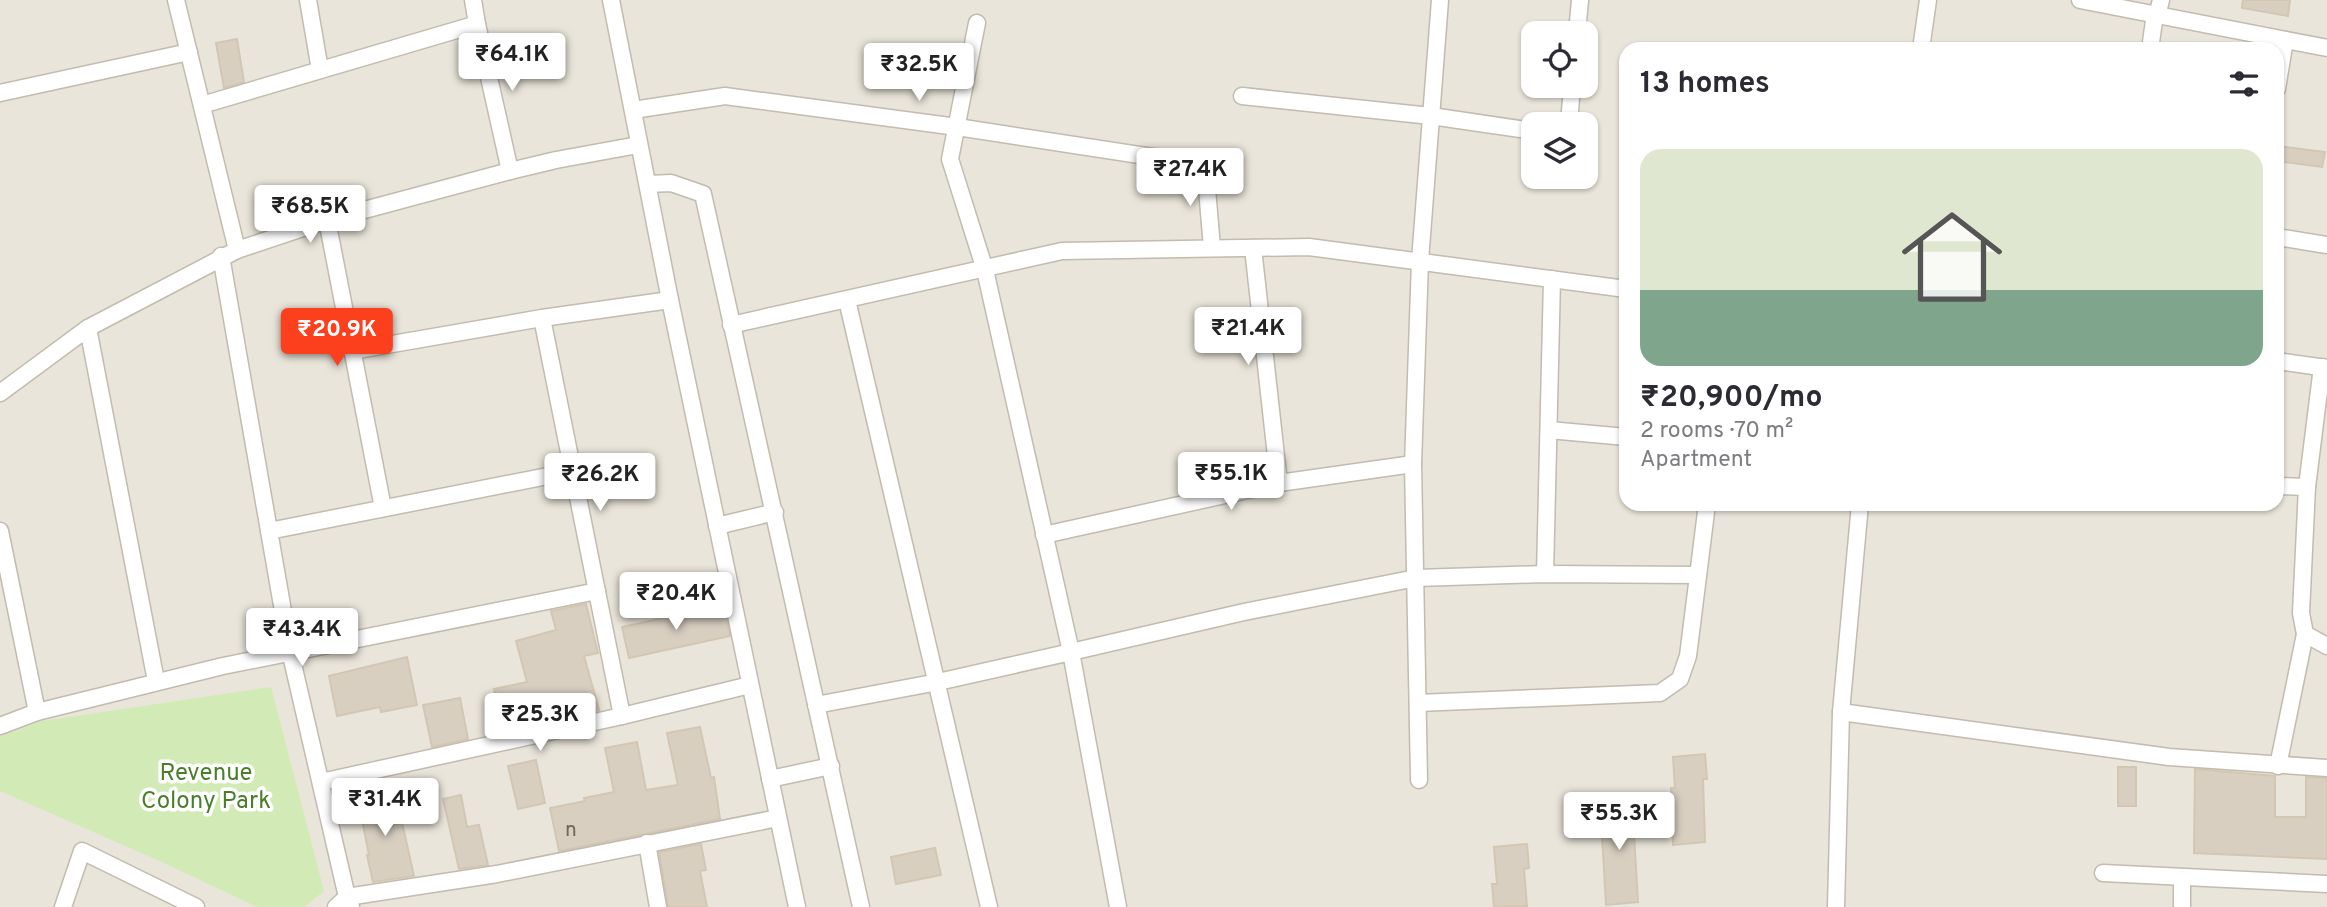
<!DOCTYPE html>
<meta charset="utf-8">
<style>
:root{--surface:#fff;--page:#f2f2f3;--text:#2b2b33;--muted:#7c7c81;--line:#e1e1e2;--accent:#fc3f1d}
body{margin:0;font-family:Overpass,sans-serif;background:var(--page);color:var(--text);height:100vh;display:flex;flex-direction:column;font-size:26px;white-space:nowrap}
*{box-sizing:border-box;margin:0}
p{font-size:23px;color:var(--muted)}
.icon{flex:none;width:38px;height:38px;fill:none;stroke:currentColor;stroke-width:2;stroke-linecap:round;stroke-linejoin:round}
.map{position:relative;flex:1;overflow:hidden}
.details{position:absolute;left:1619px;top:42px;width:665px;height:469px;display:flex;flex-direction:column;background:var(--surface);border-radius:21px;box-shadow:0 2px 5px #0004}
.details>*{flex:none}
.fabs{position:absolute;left:1521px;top:21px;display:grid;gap:14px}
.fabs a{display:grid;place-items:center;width:77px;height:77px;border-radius:14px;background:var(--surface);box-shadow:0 2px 5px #0004;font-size:35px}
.price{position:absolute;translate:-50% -60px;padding:0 16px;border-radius:7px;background:#fff;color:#222;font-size:23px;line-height:46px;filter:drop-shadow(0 2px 4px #0008)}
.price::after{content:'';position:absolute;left:50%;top:42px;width:21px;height:16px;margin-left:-10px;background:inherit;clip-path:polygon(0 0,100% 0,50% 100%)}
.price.active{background:var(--accent);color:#fff}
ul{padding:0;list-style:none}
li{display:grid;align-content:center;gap:14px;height:371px;padding:0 21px}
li+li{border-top:2px solid var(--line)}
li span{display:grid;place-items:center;height:217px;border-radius:21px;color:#555}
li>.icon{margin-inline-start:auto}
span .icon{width:126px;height:126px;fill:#fffc;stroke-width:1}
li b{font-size:30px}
h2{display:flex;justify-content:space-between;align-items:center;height:84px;padding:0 21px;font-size:30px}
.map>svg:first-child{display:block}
</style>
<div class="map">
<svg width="2327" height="907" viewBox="0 0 2327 907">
<rect width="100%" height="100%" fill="#f6f3ec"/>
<!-- residential -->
<path fill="#eae5da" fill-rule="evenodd" d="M0,0h2327v907h-2327zM1533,33h53v53h-53zM1626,49h651v455h-651zM1533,124h53v53h-53z"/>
<!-- green -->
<path fill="#d2eab5" d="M271,687l53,204 -20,16h-47l-93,-44 -164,-72v-54l42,-16z"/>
<!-- building -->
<g fill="#d8cfc1" stroke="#d3c7b4" stroke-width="2">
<path d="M2243,0h47l-2,16 -46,-8z"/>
<path d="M237,39l7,43 -20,6 -8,-45z"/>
<path d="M2278,146l47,6 -3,15 -45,-6z"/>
<path d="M586,604l12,49 -14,3 15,54 -95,21 -10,-42 33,-7 -11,-41 40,-11 -5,-19z"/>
<path d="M723,605l7,31 -101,22 -7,-31z"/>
<path d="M407,657l10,48 -36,7 -1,-5 -43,9 -8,-40z"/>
<path d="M460,698l8,41 -36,8 -9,-42z"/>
<path d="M700,727l11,51 3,-1 6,42 -161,32 -9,-43 35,-7 -1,-3 30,-6 -9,-44 32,-6 9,48 32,-5 -11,-52z"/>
<path d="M1705,754l2,25h-4l2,63 -32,3 -2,-57h4l-2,-31z"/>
<path d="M536,760l9,43 -27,6 -10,-43z"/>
<rect x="2118" y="767" width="18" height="39"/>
<path d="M2195,769l80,7v41h31v-40l21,1v81l-133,-6z"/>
<path d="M395,791l19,85 -41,6 -6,-27h2l-11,-55z"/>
<path d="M461,795l6,32 12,-2 9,40 -29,4 -16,-70z"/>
<path d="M1632,799l6,103 -32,3 -6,-104z"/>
<path d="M701,844l5,26 -6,1 7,36h-39l-9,-55z"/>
<path d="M1527,844l2,24 -5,1 3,37 -33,1 -2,-23h5l-3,-37z"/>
<path d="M935,848l6,27 -45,9 -5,-27z"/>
</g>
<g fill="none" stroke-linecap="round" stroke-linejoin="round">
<!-- street casing -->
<g stroke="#c2bbae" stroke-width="19">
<g id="street">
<path d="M176,0l61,250"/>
<path d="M308,0l12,70"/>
<path d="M611,0l59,300"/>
<path d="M2080,0l247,48"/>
<path d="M977,23l-27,136 35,111 86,382 173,-40 172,-34 129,-4 153,1"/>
<path d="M477,24l33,147"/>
<path d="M1577,33l3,-33"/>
<path d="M1921,49l7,-49"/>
<path d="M2150,49l5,-35 3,-2 3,-12"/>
<path d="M2277,89l8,-49"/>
<path d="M0,93l189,-41"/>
<path d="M1242,96l189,20 102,15"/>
<path d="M202,105l275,-81 -4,-24"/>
<path d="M633,110l92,-14 232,31 248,38 7,83"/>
<path d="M1569,124l3,-38"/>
<path d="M648,184l23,-1 32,11 158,713"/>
<path d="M327,220l56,288"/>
<path d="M2277,237l50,8"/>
<path d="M1253,248l26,235"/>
<path d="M221,256l69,395 57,246 4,10"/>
<path d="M847,300l142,607"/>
<path d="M542,318l80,398"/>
<path d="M731,325l331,-74 247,-4 317,42"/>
<path d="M88,328l68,353"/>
<path d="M352,351l190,-33 128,-18 127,607"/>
<path d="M2277,361l50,7"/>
<path d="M0,393l88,-65 149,-78 90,-30 183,-49 46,-11 82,-15"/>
<path d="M1549,430l77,7"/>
<path d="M2277,486l30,1"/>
<path d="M717,526l58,-14"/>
<path d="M0,531l37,181"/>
<path d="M269,531l304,-60"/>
<path d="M1044,535l235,-52 134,-19"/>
<path d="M1545,574l7,-295"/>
<path d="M2305,634l22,12"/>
<path d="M1418,703l242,-10 20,-14 8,-23 19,-152"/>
<path d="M816,705l122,-23 133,-30 47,255"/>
<path d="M1841,712l328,45 158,11"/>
<path d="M0,726l37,-14 186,-46 374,-75"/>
<path d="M2278,766l27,-132 -4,-21 6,-126 15,-120"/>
<path d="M770,779l61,-13"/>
<path d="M1419,780l-6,-316 7,-203 20,-261"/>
<path d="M321,782l301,-66 128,-31"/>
<path d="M647,843l11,64"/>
<path d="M2103,873l224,11"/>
<path d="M2182,877v30"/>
<path d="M63,907l19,-56 114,56"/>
<path d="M336,907l11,-10 150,-23 281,-56"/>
<path d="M1836,907l5,-195 19,-208"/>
</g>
</g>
<!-- street -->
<use href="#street" stroke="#fff" stroke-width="16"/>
</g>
<g text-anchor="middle" stroke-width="7" stroke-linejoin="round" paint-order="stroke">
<!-- number labels -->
<g font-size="21" fill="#6e675b">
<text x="571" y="836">n</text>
</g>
<!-- park labels -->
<g font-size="24" fill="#4a7f2a" stroke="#fff">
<text x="206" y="780">Revenue<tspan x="206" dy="28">Colony Park</tspan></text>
</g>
</g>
</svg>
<div class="fabs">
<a><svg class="icon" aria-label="locate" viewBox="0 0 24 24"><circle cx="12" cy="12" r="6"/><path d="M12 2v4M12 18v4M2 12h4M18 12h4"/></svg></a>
<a><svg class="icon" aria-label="layers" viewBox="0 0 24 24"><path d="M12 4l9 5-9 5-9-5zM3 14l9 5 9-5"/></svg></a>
</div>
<b class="price" style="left:512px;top:93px">₹64.1K</b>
<b class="price" style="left:919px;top:103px">₹32.5K</b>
<b class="price" style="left:1190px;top:208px">₹27.4K</b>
<b class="price" style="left:310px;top:245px">₹68.5K</b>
<b class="price" style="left:1248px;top:367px">₹21.4K</b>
<b class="price active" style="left:337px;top:368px">₹20.9K</b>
<b class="price" style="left:1231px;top:512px">₹55.1K</b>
<b class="price" style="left:600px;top:513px">₹26.2K</b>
<b class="price" style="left:676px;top:632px">₹20.4K</b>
<b class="price" style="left:302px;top:668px">₹43.4K</b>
<b class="price" style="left:540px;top:753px">₹25.3K</b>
<b class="price" style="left:385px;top:838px">₹31.4K</b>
<b class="price" style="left:1619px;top:852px">₹55.3K</b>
<section class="details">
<h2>13 homes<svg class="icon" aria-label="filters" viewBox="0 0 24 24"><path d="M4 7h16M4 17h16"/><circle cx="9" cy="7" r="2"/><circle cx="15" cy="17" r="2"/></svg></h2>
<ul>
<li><span style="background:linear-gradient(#dfe7d0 65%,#7fa58c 0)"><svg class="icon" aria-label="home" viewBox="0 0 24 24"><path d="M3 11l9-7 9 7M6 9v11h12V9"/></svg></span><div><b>₹20,900/mo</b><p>2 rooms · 70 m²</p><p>Apartment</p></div></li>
</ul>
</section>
</div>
